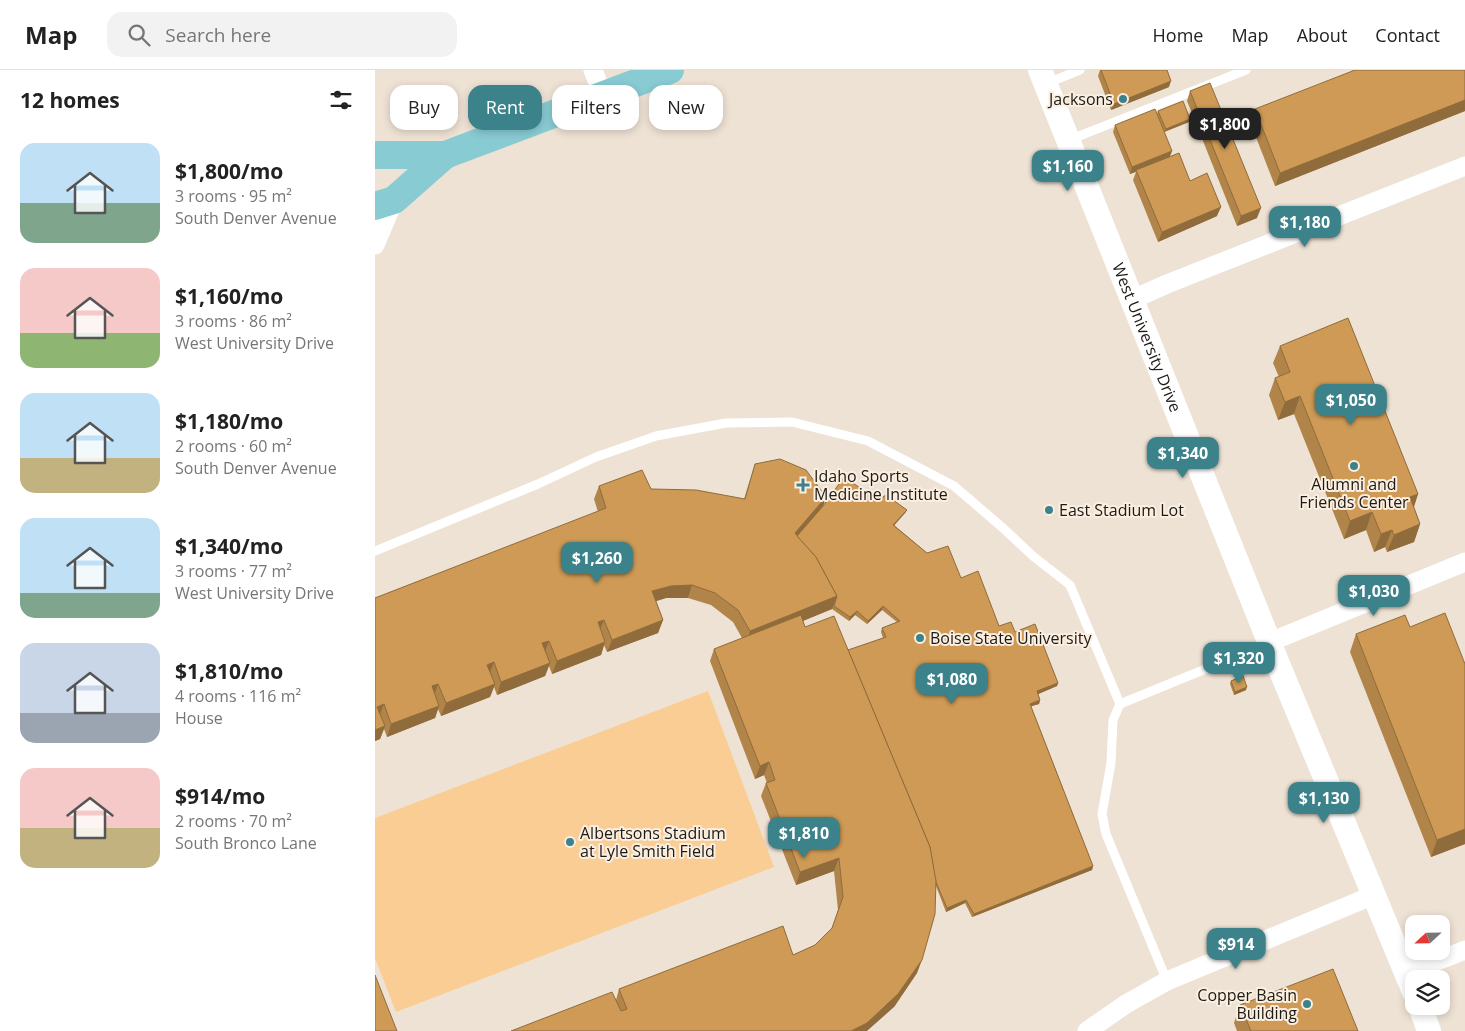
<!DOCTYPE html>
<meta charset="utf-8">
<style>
:root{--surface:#fff;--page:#f2f2f2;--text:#222;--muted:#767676;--line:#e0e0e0;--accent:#3b828b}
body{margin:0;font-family:"Open Sans",sans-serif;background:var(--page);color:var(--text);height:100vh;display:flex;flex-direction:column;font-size:19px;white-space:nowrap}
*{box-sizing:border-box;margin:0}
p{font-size:16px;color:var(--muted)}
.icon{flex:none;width:28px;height:28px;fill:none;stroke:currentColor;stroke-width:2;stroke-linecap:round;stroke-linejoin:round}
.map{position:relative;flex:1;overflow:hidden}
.details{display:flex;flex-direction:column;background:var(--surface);width:375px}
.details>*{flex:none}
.guide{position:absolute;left:15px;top:15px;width:475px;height:45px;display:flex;gap:10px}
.needle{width:32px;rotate:248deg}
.tools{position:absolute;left:1030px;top:845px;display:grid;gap:10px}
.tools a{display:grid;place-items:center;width:45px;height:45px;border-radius:10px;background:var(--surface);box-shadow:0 2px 8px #0003;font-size:25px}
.price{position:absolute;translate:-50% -42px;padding:0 11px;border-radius:10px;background:var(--accent);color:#fff;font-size:16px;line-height:32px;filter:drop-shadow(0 1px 2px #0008)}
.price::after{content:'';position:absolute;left:50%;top:30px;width:15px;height:11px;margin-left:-8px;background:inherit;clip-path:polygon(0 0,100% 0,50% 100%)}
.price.active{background:#222;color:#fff}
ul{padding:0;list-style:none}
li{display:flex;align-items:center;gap:15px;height:125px;padding:0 20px}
li span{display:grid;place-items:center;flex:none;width:140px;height:100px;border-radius:15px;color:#555}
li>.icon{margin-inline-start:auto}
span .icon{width:60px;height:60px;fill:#fffc;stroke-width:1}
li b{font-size:21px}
h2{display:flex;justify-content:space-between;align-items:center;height:60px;padding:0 20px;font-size:21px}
.tag{padding:0 18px;border-radius:15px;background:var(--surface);box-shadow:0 2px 8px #0003;font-size:18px;line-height:45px}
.tag.active{background:var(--accent);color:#fff}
header{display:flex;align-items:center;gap:30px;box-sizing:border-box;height:70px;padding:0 25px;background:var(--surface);border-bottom:1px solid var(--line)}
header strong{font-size:24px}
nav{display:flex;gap:28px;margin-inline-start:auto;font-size:18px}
.search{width:350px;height:45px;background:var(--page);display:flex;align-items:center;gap:12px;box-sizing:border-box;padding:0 18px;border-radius:15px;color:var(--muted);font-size:19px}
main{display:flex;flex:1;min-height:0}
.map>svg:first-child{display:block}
</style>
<header>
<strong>Map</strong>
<div class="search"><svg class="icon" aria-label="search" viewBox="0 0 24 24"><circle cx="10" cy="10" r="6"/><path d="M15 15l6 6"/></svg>Search here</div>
<nav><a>Home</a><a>Map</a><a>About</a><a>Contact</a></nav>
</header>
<main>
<section class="details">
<h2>12 homes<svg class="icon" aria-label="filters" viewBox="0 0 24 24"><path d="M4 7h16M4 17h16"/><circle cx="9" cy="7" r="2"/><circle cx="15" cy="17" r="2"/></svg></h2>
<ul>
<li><span style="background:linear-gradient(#bfe0f5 60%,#7fa58c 0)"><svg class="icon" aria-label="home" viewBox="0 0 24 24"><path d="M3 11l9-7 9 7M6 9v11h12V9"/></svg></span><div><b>$1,800/mo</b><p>3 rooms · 95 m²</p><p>South Denver Avenue</p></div></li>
<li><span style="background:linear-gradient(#f6c9c9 65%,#8fb573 0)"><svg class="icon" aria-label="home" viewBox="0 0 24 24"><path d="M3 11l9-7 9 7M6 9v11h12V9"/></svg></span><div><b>$1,160/mo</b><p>3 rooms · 86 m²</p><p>West University Drive</p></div></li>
<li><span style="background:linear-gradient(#bfe0f5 65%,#c2b280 0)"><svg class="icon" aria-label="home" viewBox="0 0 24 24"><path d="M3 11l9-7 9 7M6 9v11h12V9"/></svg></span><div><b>$1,180/mo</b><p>2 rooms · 60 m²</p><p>South Denver Avenue</p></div></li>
<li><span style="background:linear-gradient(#bfe0f5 75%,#7fa58c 0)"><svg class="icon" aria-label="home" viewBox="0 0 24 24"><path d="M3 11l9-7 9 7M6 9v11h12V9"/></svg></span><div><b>$1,340/mo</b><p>3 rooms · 77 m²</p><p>West University Drive</p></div></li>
<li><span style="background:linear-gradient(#c9d6e8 70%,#9aa5b1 0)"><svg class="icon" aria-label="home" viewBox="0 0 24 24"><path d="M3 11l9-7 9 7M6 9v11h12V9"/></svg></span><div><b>$1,810/mo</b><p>4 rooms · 116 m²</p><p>House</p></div></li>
<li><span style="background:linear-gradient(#f6c9c9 60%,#c2b280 0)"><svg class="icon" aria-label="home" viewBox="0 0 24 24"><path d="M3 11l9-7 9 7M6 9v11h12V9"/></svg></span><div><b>$914/mo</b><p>2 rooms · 70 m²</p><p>South Bronco Lane</p></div></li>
</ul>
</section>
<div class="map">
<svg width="1090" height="961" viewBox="0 0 1090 961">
<rect width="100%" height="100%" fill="#eee2d4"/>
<!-- green -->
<path fill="#facd94" d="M333,621l66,176 -378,145 -21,-54v-140z"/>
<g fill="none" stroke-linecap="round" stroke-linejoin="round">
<!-- service -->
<g stroke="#fff" stroke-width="9">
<path d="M670,14l35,-14"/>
<path d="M694,70l177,-70"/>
<path d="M0,481l163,-67 58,-27 60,-21 70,-13 66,-1 76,19 86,45 49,42 31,29 36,28 50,119"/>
<path d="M792,911l-61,-147 -4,-20 9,-51 2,-43 7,-16 149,-61"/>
</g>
<!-- minor -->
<g stroke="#fff" stroke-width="19">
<path d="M218,0l10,26"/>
<path d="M0,175l19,-45"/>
<path d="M756,230l36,-16 298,-118"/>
<path d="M895,572l195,-80"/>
<path d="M1031,903l59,-23"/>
<path d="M712,961l39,-27 41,-23 207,-86"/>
</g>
<!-- tertiary -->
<g stroke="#fff" stroke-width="24">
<path id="s1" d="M665,0l238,594 136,328"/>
<path d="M1045,936l9,25"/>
</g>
<!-- primary -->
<g stroke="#89cbd3" stroke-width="28">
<path d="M0,85h70"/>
<path d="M0,136l19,-6 51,-45 225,-85"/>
</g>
</g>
<!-- wall -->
<g fill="#b18449" fill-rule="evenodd">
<path d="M725,0h67l2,17 -58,23 -13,-34z"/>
<path d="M1090,0v41l-190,75 -25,-64 5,-13z"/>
<path d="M815,21l67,127 -20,8 -50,-125z"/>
<path d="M783,41l31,11 -25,10 -7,-18z"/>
<path d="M740,55l57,26 -2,5 20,25 27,35 -59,26 -25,-62 3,-8 -6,2 -17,-42z"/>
<path d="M905,276l138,148 -4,13 6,17 -6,18 -27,10 -2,-5 -11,5 -8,-22 -22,9 -50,-125 -16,6 -9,-25 6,-17 4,-1 -6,-14z"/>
<path d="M380,394l71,33 -3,9 55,-6 29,10 -2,3 -11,12 33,28 34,25 38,48 16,6 43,51 -1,3 -19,8 2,6 -1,4 -8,2 62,160 -1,4 -120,47 -7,-14 -19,9 -10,-26 -19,87 -23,34 -383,24 105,-31 3,-11 174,-34 22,-10 17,-17 6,-18 -4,-39 -38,14 -35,-89 5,-13h1l-3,-8 -9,4 -45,-118 4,-12 28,-11 -9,-16 -22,-17 -23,-7h-22l-10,3 7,19 -5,13 -51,19 -3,-7 -3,10 -49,19 -3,-8 -4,10 -48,19 -3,-8 -4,10 -49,19 -3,-7 -3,9 -48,19 -3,-8 -4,10 -5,2v-143l223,-86 -4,-13 5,-13 52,3 93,10zM457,539l17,12 6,-6 12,9 15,-14 15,12 -15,6 -1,4 2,6 -35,12 -43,-23 -2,-6z"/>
<path d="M1035,557l55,217 -34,13 -81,-205 6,-18z"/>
<path d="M856,611l15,9 -12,5 -4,-11z"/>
<path d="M865,935l118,26h-121l-3,-8z"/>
</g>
<!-- shaded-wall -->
<g fill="#906c3c">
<path d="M796,11l-2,6 -58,23 3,-6z"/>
<path d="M1090,30v11l-190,75 5,-13z"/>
<path d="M815,49l-1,3 -25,10 2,-3z"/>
<path d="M797,81l-3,7 -39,16 2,-7z"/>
<path d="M846,137l-4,9 -59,26 4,-10z"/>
<path d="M886,138l-4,10 -20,8 4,-10z"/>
<path d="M925,326l-6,18 -16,6 7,-18z"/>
<path d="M1043,424l-6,18 -2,-15z"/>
<path d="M451,427l-4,13 -30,33 3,-10z"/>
<path d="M532,440l-2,3 -13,15 1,-3z"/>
<path d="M997,442l-6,18 -22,9 6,-18z"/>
<path d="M1045,454l-6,18 -27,10 7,-17z"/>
<path d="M1017,460l-7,17 -11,5 7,-18z"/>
<path d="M317,515l-4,13h-22l-19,6 5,-13 19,-5z"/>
<path d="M462,526l-5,13 -86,35 4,-13z"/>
<path d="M508,536l-1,4 -15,14 1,-3z"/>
<path d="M482,541l-2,4 -6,6 1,-4z"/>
<path d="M229,550l-5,12 -1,-10z"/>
<path d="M288,550l-5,13 -51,19 5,-12z"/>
<path d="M174,571l-5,13 -2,-11z"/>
<path d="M230,572l-4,13 -49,19 5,-13z"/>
<path d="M119,592l-5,13 -2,-10z"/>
<path d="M175,593l-5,13 -48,19 4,-13z"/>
<path d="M683,613l-1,3 -21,9 1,-4z"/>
<path d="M63,614l-4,12 -2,-10z"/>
<path d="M120,614l-5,13 -49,19 5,-13z"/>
<path d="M872,617l-1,3 -12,5 1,-3z"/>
<path d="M665,630l-1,4 -10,3 1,-3z"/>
<path d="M9,634l-5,13 -2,-10z"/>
<path d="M64,636l-4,12 -48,19 4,-13z"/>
<path d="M10,656l-5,13 -5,2v-11z"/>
<path d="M394,692l-5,13 -9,4 5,-13z"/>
<path d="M1090,759v15l-34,13 6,-17z"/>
<path d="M464,788l-5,13 -38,14 4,-13z"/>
<path d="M718,796l-1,4 -120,47 2,-3z"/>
<path d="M591,830l-1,3 -19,9 1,-4z"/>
<path d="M547,890l-5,13 -23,34 -27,24h-16z"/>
</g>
<!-- building -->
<g fill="#ce9a55" stroke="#906c3c">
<path d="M726,0h66l4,11 -57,23z"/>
<path d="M980,0h110v30l-185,73 -25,-64z"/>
<path d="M835,13l51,125 -20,8 -51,-125z"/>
<path d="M808,31l7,18 -24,10 -8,-18z"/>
<path d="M780,39l17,42 -40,16 -17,-42z"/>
<path d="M804,83l11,28 17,-8 14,34 -59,25 -26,-62z"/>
<path d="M973,248l70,176 -8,3 10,27 -26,11 -2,-5 -11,4 -9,-22 -22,9 -50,-125 -15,6 -10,-24 15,-6 -10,-26z"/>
<path d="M405,389l26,11 20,27 -31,36 21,24 21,39 -87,35 -12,-21 -23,-17 -23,-8 -21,1 -19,5 11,29 -51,20 -8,-20 -6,2 7,20 -48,19 -8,-20 -7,2 8,20 -49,19 -7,-20 -7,3 8,19 -49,19 -8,-19 -6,2 7,20 -48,18 -7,-20 -7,3 8,19 -10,4v-132l231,-90 -7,-22 43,-16 9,19 45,1 49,9 10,-35z"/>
<path d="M469,407l34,23 8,-5 21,15 -14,15 34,28 21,-7 13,32 17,-7 21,55 12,-4 4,10 20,-8 23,59 -21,8 3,9 -10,4 63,162 -119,48 -8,-14 -19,8 -12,-28 -5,-33 -82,-197 38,-13 -4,-9 18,-7 -17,-15 -15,15 -11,-10 -7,6 -16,-11 3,-10 -21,-39 -19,-21 26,-30z"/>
<path d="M1070,543l20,51v165l-28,11 -81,-206 49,-19 5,12z"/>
<path d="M426,545l4,12 29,-11 96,231 6,34 -1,33 -13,46 -24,34 -31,29 -16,8h-340l101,-39 9,19 6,-2 -8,-20 164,-63 10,29 22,-10 17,-17 11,-31 -4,-39 -39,14 -34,-89 9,-3 -6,-18 -9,4 -46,-117z"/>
<path d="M868,606l4,11 -12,5 -4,-11z"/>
<path d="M958,899l25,62h-107l-11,-26z"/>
<path d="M0,905l22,56h-22z"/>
</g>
<!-- markers -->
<g fill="#3b828b" stroke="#fbefe1" stroke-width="2">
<circle cx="748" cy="29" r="5"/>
<circle cx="979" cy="396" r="5"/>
<path d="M425.5 407.5h5v5h5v5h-5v5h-5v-5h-5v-5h5z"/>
<circle cx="674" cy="440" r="5"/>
<circle cx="545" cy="568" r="5"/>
<circle cx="195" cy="772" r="5"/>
<circle cx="932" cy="934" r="5"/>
</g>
<g text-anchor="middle" stroke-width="4" stroke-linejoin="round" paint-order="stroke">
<!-- poi labels -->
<g font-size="16" fill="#1d1914" stroke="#fbefe1" text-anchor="start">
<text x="738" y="35" text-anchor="end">Jacksons</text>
<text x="439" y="412">Idaho Sports<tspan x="439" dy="18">Medicine Institute</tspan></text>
<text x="979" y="420" text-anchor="middle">Alumni and<tspan x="979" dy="18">Friends Center</tspan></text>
<text x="684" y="446">East Stadium Lot</text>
<text x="555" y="574">Boise State University</text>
<text x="205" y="769">Albertsons Stadium<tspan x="205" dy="18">at Lyle Smith Field</tspan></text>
<text x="922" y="931" text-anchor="end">Copper Basin<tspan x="922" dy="18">Building</tspan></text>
</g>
<!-- street labels -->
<g font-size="16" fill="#1d1914" stroke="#fbefe1">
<text dy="6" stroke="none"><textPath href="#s1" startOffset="288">West University Drive</textPath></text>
</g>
</g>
</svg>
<div class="tools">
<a><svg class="needle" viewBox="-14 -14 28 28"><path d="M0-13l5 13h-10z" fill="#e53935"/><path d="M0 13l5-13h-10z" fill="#767676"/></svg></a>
<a><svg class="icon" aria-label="layers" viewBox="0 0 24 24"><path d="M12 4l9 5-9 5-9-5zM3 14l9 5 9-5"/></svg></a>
</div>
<b class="price active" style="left:850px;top:80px">$1,800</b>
<b class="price" style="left:693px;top:122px">$1,160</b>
<b class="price" style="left:930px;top:178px">$1,180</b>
<b class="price" style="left:976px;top:356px">$1,050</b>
<b class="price" style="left:808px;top:409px">$1,340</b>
<b class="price" style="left:222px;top:514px">$1,260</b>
<b class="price" style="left:999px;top:547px">$1,030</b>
<b class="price" style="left:864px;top:614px">$1,320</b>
<b class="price" style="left:577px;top:635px">$1,080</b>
<b class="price" style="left:949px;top:754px">$1,130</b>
<b class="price" style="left:429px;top:789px">$1,810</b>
<b class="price" style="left:861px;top:900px">$914</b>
<div class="guide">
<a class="tag">Buy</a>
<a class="tag active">Rent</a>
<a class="tag">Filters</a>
<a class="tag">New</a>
</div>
</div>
</main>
